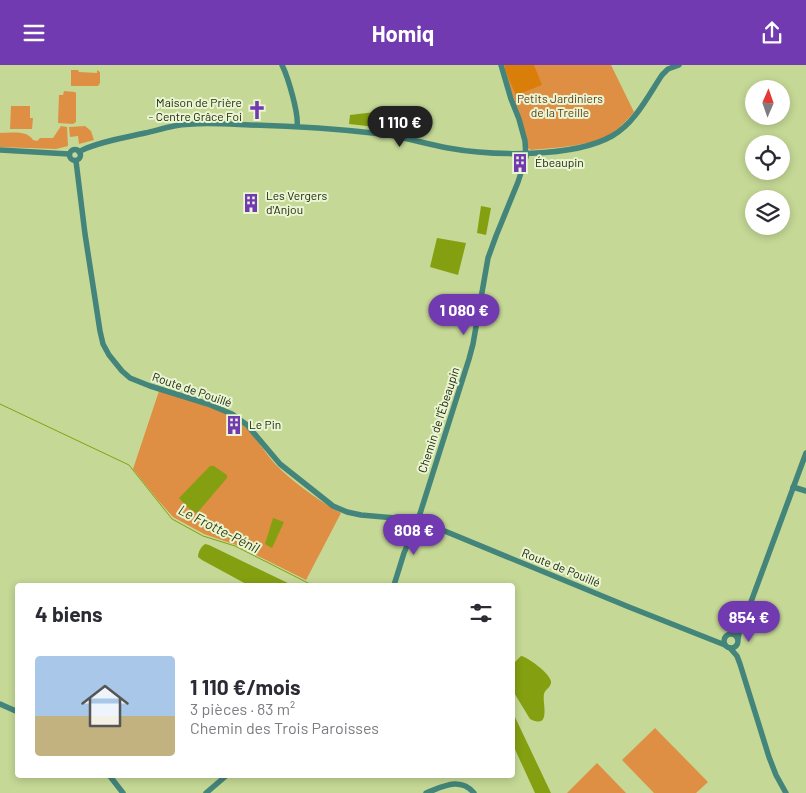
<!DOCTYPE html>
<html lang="fr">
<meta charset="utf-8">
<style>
:root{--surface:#fff;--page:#f7f7f7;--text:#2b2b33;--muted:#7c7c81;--accent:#723ab1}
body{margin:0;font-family:Barlow,sans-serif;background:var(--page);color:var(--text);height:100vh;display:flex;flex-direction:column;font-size:19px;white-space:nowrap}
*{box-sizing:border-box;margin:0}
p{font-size:16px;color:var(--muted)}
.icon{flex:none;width:28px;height:28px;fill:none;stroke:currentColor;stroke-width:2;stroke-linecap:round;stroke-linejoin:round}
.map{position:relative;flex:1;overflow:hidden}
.drawer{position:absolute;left:15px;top:518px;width:500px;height:195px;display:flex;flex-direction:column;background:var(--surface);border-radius:5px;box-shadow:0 2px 8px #0003}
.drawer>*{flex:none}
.needle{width:32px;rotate:2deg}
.fabs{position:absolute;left:745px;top:15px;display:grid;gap:10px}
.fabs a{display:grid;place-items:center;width:45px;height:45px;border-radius:50%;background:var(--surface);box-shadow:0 2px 8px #0003;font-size:25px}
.price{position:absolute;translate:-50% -42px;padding:0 11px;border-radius:18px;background:var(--accent);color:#fff;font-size:16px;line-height:32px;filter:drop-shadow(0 1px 2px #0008)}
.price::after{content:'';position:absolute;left:50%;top:30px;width:15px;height:11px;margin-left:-8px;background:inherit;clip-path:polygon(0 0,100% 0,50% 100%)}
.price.on{background:#222;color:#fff}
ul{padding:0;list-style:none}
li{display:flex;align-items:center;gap:15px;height:125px;padding:0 20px}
li span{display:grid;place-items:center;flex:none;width:140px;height:100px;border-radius:5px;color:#555}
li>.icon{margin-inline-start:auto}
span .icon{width:60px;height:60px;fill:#fffc;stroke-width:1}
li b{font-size:21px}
h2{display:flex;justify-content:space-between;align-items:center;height:60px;padding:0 20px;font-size:21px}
header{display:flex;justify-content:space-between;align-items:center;height:65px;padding:0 20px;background:var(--accent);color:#fff;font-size:22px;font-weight:700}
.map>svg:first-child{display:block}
</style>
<header><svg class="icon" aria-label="menu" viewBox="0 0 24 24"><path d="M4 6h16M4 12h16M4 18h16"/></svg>Homiq<svg class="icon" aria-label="share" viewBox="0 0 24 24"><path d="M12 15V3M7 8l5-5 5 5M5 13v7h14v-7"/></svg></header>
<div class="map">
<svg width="806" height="728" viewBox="0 0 806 728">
<rect width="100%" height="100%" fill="#c5d895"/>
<!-- green -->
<g fill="#df8f43">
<path d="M532,0h79l23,47c-7,8 -14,16 -23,22 -18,12 -58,14 -80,16l-3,-2 -7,-29 -15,-43z"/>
<path d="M71,5h7l1,2 18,1v-3l3,2v11l-2,3h-27z"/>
<path d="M64,26l11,1 1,1v29l-3,2 -15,-1 1,-28h4z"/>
<path d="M11,41h19v12h3l-1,11h-22z"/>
<path d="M61,61l6,1 1,19 -12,3 -56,-2v-14c11,0 27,-3 33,7l4,1 3,-3h13z"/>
<path d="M85,61l6,5 3,9 -15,4 -1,-8 -8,1 -1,-10z"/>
<path d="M159,326c23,8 61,16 79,30 16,12 25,30 38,44 17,17 44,37 65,48l-35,67 -70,-35 -32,-11 -31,-17 -16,-18 -24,-30z"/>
<path d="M655,663l53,54 -12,11h-42l-32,-33z"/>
<path d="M597,698l29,30h-59z"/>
</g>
<!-- forest -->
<path fill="#da7e0a" d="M504,0h30l8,20 -26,10 -10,-22z"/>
<!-- water -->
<g fill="#84a011">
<path d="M392,45l2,2 -1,17 -44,-5 1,-9z"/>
<path d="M481,141l10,2 -5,27 -9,-2z"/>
<path d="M437,173l29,5 -8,32 -28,-8z"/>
<path d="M210,401h4l13,9v3l-29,34 -2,1 -10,-7 -7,-8z"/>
<path d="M273,453l11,4 -12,26 -7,-4z"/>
<path d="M205,479l4,1 83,40h-44l-46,-25 -4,-3c0,-5 3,-10 7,-13z"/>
<path d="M521,591c7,1 28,17 30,25 1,6 -6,8 -7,13 -2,9 8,36 -14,25l-17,-28v-27z"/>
<path d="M513,647l1,3 37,78h-16l-22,-48z"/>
</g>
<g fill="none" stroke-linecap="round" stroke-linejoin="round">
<!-- stream -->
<path stroke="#84a011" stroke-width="1" d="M0,339l129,61 43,54 31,17 32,10 77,39"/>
<!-- minor -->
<g stroke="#43857a" stroke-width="5.5">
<path d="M282,0c6,12 17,49 15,61"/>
<circle cx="75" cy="90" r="5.5"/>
<path d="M0,85l69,4"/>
<path d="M79,87c13,-9 49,-15 66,-19 9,-2 19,-5 29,-7 25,-4 51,-2 76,-1 44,1 88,4 132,9 22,3 44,10 66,14 44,8 125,10 164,-12 23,-13 36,-40 50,-61l6,-6 11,-4"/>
<path d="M76,96l9,73 15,97 3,13 6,11 13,16 8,7 20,8 58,18 24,10 15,11 33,39 53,42 14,6 14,3 57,5 211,87 96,38"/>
<path d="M793,422l13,4"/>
<path d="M394,520l10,-32 14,-33 51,-161 4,-15 15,-86 8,-22 22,-54 8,-25 -1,-16 -6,-22 -8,-20 -10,-34"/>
<circle cx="731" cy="576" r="7"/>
<path d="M738,574l2,-10 5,-11 61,-165"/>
<path d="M730,583l7,8 3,8 29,93 7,18 10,18"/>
<path d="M0,639l18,8"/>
<path d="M109,710l14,18"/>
<path d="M206,728l21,-18"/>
<path d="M426,728c16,-6 34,-17 48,0"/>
</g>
</g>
<!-- icons -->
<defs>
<g id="church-bare" transform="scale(1.5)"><path d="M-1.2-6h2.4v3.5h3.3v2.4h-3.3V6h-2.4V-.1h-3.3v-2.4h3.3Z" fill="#723ab1" stroke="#eaf5d3" stroke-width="2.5" paint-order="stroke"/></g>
<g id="building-bare" transform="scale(1.5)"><path d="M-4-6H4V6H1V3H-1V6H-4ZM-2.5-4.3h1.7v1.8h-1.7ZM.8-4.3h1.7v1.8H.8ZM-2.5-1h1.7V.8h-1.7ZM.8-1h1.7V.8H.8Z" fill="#723ab1" stroke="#eaf5d3" stroke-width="2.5" paint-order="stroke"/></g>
</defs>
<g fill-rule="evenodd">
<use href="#church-bare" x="257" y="45"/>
<use href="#building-bare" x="520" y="98"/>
<use href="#building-bare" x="251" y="138"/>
<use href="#building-bare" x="234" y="360"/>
</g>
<g text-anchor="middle" stroke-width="4" stroke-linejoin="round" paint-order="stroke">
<!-- park labels -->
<g font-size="12" fill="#623c17" stroke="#eaf5d3">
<text x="560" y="38">Petits Jardiniers<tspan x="560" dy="14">de la Treille</tspan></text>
</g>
<!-- poi labels -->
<g font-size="12" fill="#22290e" stroke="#eaf5d3" text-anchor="start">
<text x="242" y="42" text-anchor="end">Maison de Prière<tspan x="242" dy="14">- Centre Grâce Foi</tspan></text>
<text x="535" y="102">Ébeaupin</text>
<text x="266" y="135">Les Vergers<tspan x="266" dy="14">d'Anjou</tspan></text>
<text x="249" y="364">Le Pin</text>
</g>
<!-- street labels -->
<g font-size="12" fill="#22290e" stroke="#eaf5d3">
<text transform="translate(192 325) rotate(19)" y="4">Route de Pouillé</text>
<text transform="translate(439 355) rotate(-72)" y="4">Chemin de l'Ébeaupin</text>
<text transform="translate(561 503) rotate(22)" y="4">Route de Pouillé</text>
</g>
<!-- water labels -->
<g font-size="14" font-style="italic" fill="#333f0b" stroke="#eaf5d3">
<text transform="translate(219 464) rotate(27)" y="5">Le Frotte-Pénil</text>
</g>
</g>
</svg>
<div class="fabs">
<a><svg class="needle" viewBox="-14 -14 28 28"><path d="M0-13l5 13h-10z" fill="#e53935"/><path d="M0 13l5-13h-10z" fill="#7c7c81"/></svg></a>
<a><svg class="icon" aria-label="locate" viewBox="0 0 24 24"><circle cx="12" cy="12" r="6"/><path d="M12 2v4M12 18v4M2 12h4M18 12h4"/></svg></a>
<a><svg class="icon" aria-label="layers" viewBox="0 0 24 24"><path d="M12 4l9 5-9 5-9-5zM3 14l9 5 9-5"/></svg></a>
</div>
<b class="price on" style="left:400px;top:83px">1 110 €</b>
<b class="price" style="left:464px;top:271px">1 080 €</b>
<b class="price" style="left:414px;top:491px">808 €</b>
<b class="price" style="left:749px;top:578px">854 €</b>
<section class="drawer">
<h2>4 biens<svg class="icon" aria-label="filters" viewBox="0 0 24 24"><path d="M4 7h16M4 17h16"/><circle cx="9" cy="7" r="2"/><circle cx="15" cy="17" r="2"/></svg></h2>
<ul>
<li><span style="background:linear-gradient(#a9c7e8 60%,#c2b280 0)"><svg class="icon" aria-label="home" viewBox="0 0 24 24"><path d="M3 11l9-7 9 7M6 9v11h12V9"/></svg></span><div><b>1 110 €/mois</b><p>3 pièces · 83 m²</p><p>Chemin des Trois Paroisses</p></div></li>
</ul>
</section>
</div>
